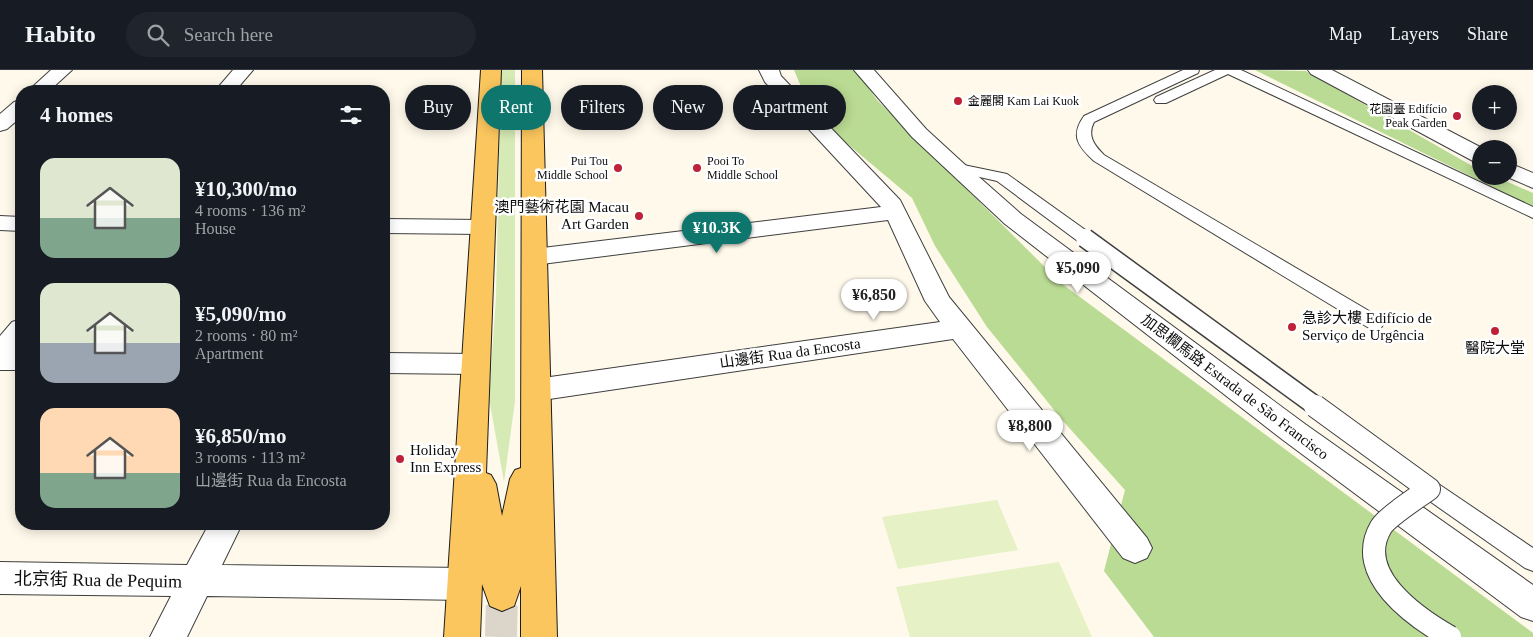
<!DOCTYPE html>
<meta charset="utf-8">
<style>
:root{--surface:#171b24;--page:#20242c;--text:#f1f3f6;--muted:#9ea1a6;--line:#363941;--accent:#0f766e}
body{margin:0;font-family:"Times New Roman","Noto Sans SC",serif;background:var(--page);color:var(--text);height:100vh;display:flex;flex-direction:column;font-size:19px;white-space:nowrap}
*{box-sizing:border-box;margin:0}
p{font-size:16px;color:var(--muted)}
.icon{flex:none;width:28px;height:28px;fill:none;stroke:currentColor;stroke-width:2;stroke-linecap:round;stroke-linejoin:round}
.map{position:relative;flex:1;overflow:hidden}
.sheet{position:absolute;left:15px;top:15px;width:375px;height:445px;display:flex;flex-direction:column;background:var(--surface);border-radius:20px;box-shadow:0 2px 12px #0003}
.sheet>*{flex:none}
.top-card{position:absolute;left:405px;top:15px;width:475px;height:45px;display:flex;gap:10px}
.controls{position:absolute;left:1472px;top:15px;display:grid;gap:10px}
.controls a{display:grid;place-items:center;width:45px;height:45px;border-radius:50%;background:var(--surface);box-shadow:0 2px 12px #0003;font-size:25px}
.price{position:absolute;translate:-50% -42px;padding:0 11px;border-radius:18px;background:#fff;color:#222;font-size:16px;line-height:32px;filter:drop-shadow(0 1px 2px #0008)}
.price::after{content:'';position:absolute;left:50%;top:30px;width:15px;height:11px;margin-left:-8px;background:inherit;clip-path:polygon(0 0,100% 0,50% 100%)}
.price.active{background:var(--accent);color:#fff}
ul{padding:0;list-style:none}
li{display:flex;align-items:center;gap:15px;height:125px;padding:0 25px}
li span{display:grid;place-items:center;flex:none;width:140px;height:100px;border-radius:15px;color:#555}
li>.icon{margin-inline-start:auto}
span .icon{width:60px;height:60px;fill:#fffc;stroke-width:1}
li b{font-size:21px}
h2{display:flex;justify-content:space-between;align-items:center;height:60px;padding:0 25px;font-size:21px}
.chip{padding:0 18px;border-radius:22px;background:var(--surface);box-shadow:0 2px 12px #0003;font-size:18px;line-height:45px}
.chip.active{background:var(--accent);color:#fff}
header{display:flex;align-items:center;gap:30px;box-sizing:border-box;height:70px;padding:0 25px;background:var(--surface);border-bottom:1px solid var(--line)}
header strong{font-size:24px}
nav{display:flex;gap:28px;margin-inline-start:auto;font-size:18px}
.search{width:350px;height:45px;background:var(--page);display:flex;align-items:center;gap:12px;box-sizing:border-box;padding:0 18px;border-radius:28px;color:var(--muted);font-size:19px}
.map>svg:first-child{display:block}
</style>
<header>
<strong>Habito</strong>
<div class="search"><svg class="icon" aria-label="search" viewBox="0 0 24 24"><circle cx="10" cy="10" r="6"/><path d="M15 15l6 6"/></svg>Search here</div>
<nav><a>Map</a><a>Layers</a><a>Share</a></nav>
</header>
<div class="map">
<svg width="1533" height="567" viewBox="0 0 1533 567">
<rect width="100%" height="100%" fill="#fff9eb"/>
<!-- green -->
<path fill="#d5eab4" d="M501,0h14v331l-11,81 -15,-84 7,-101z"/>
<!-- forest -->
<g fill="#badb93">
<path d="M794,0h62l21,30 184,183 472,350v4h-379l-50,-66 21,-81 -62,-69 -76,-94 -52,-81 -23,-48 -99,-83z"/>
<path d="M1255,0l51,1 175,100v5h13l39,17v14z"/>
</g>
<!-- pitch -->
<g fill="#e6f1c6">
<path d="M997,430l21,50 -120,19 -16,-52z"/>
<path d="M1059,492l33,75h-182l-14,-50z"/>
</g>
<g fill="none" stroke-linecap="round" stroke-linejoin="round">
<!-- primary-tunnel -->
<path stroke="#dbd5ca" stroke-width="32" stroke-dasharray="32 16" stroke-linecap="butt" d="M501,567l1,-42"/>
<!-- service casing -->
<g stroke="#3f3f3f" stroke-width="2">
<g id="service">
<path d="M1183,0h16l-1,3 -104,49c-7,14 0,23 10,33l277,163 3,5 -3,5 -6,1 -6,-1 -275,-167c-16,-15 -24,-25 -10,-45z"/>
<path d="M1215,0h26l292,137v11l-305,-144 -62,29h-10l-2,-3 2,-3z"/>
<path d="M954,93l53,11 84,60 2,4 -2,4 -6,1 -6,-1 -82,-61 -48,-11 -2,-3 2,-3z"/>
<path d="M1429,410l8,3 96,65v23l-8,-3 -104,-73 -3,-6 3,-6z"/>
</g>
</g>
<!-- pedestrian casing -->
<g stroke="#3f3f3f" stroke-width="2">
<g id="pedestrian">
<path d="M51,0h21l-23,21h-21z"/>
<path d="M21,30v17l-14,12 -7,2v-17l14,-12z"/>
<path d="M0,146l21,1v14l-21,-1z"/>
<path d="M384,149l99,1 8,2 4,5 -4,5 -8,2 -99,-1z"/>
<path d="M209,454h33l-20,41 243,3 12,5 5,11 -5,11 -12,5 -258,-4 -20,41h-37l21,-41 -171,-2v-32l187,3z"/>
</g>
</g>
<!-- minor casing -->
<g stroke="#3f3f3f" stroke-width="2">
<g id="minor">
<path d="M759,0h20l2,6 119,124 49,97 198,241 5,10 -5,10 -12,5 -12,-5 -170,-219 -417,62 -10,-3 -4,-8 4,-8 10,-3 404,-57 -15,-21 -37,-81 -354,45 -9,-2 -3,-6 3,-6 9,-2 347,-42 -116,-125z"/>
<path d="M1308,0h24l152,79h-3v13l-8,-1 -162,-87z"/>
<path d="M1509,93l24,10v15l-28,-12h4z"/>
<rect x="0" y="280" width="21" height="20"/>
<path d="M384,283l92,1 10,3 4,7 -4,7 -10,3 -92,-1z"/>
</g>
</g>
<!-- tertiary casing -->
<g stroke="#3f3f3f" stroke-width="2">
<g id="tertiary">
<path d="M233,0h20l-18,21h-20z"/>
<path d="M854,0h20l52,59 36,33 59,52 284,210 228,161v36l-12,-4 -238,-177 -278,-216 -93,-87z"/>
<path d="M21,249c1,21 2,38 -21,45v-28l12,-14z"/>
</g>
</g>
<!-- primary casing -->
<g stroke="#1d1d1d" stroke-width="2">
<path id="primary" d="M481,0h20l-15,403 5,2 5,9 6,32 8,-37 5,-9 6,-2 1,-398h20l15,567h-36v-51l-7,20 -12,5 -12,-5 -8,-22 -2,53h-36z"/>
</g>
<!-- service -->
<use href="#service" fill="#fff" fill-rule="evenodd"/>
<!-- pedestrian -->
<use href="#pedestrian" fill="#fff" fill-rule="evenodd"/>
<!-- minor -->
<use href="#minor" fill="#fff" fill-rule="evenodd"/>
<!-- tertiary -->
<use href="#tertiary" fill="#fff" fill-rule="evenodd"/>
<!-- primary -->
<use href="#primary" fill="#fbc65e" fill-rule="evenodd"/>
<!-- service-bridge-far1 casing -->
<g stroke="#3f3f3f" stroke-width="21" stroke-linecap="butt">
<path id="service-bridge-far1" d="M1085,168l232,169"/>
</g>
<!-- service-bridge casing -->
<g stroke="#3f3f3f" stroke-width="24" stroke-linecap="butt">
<path id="service-bridge" d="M1315,336l114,83c-11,8 -42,28 -48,38 -28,47 34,90 69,110"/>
</g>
<!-- service-bridge-far1 -->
<use href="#service-bridge-far1" stroke="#fff" stroke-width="18"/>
<!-- service-bridge -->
<use href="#service-bridge" stroke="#fff" stroke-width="22"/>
</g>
<!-- markers -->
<g fill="#be2138" stroke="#fff" stroke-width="2">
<circle cx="958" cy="31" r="5"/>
<circle cx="1457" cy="46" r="5"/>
<circle cx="618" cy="98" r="5"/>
<circle cx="697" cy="98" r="5"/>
<circle cx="639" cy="146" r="5"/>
<circle cx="1292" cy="257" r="5"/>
<circle cx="1495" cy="261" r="5"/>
<circle cx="400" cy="389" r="5"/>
</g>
<g text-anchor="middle" stroke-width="5" stroke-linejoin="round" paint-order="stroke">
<!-- far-poi labels -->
<g font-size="12" fill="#0c0c0c" stroke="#fff" text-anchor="start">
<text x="968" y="35">金麗閣 Kam Lai Kuok</text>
<text x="1447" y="43" text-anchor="end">花園臺 Edifício<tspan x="1447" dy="14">Peak Garden</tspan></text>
<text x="608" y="95" text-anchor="end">Pui Tou<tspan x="608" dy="14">Middle School</tspan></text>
<text x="707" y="95">Pooi To<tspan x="707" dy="14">Middle School</tspan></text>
</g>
<!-- poi labels -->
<g font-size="15" fill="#0c0c0c" stroke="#fff" text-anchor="start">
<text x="629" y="142" text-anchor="end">澳門藝術花園 Macau<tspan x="629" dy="17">Art Garden</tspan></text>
<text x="1302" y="253">急診大樓 Edifício de<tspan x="1302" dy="17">Serviço de Urgência</tspan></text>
<text x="1495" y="283" text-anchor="middle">醫院大堂</text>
<text x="410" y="385">Holiday<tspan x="410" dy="17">Inn Express</tspan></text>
</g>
<!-- street labels -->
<g font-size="15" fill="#0c0c0c" stroke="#fff">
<text transform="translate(790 283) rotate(-8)" y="5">山邊街 Rua da Encosta</text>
<text transform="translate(1235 317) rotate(37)" y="5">加思欄馬路 Estrada de São Francisco</text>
</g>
<!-- near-street labels -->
<g font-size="18" fill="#0c0c0c" stroke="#fff">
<text transform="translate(98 510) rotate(1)" y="6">北京街 Rua de Pequim</text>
</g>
</g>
</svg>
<div class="controls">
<a>+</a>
<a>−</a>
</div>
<b class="price active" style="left:717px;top:184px">¥10.3K</b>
<b class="price" style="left:1078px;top:224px">¥5,090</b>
<b class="price" style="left:874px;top:251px">¥6,850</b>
<b class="price" style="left:1030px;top:382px">¥8,800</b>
<div class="top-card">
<a class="chip">Buy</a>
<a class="chip active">Rent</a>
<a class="chip">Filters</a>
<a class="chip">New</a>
<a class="chip">Apartment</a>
</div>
<section class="sheet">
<h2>4 homes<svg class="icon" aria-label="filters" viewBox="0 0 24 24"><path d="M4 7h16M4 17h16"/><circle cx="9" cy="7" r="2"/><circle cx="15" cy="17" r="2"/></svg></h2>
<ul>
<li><span style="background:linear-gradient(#dfe7d0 60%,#7fa58c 0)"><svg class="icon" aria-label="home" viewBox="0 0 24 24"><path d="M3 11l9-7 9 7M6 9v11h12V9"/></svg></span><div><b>¥10,300/mo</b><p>4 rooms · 136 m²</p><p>House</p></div></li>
<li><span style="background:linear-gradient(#dfe7d0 60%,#9aa5b1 0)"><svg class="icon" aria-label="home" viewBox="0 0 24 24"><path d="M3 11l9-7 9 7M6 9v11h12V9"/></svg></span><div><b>¥5,090/mo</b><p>2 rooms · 80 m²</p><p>Apartment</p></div></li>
<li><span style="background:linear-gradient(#ffd9b3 65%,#7fa58c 0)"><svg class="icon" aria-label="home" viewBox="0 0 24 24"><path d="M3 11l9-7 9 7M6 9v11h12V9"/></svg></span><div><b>¥6,850/mo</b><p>3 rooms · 113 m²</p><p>山邊街 Rua da Encosta</p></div></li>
</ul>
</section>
</div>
